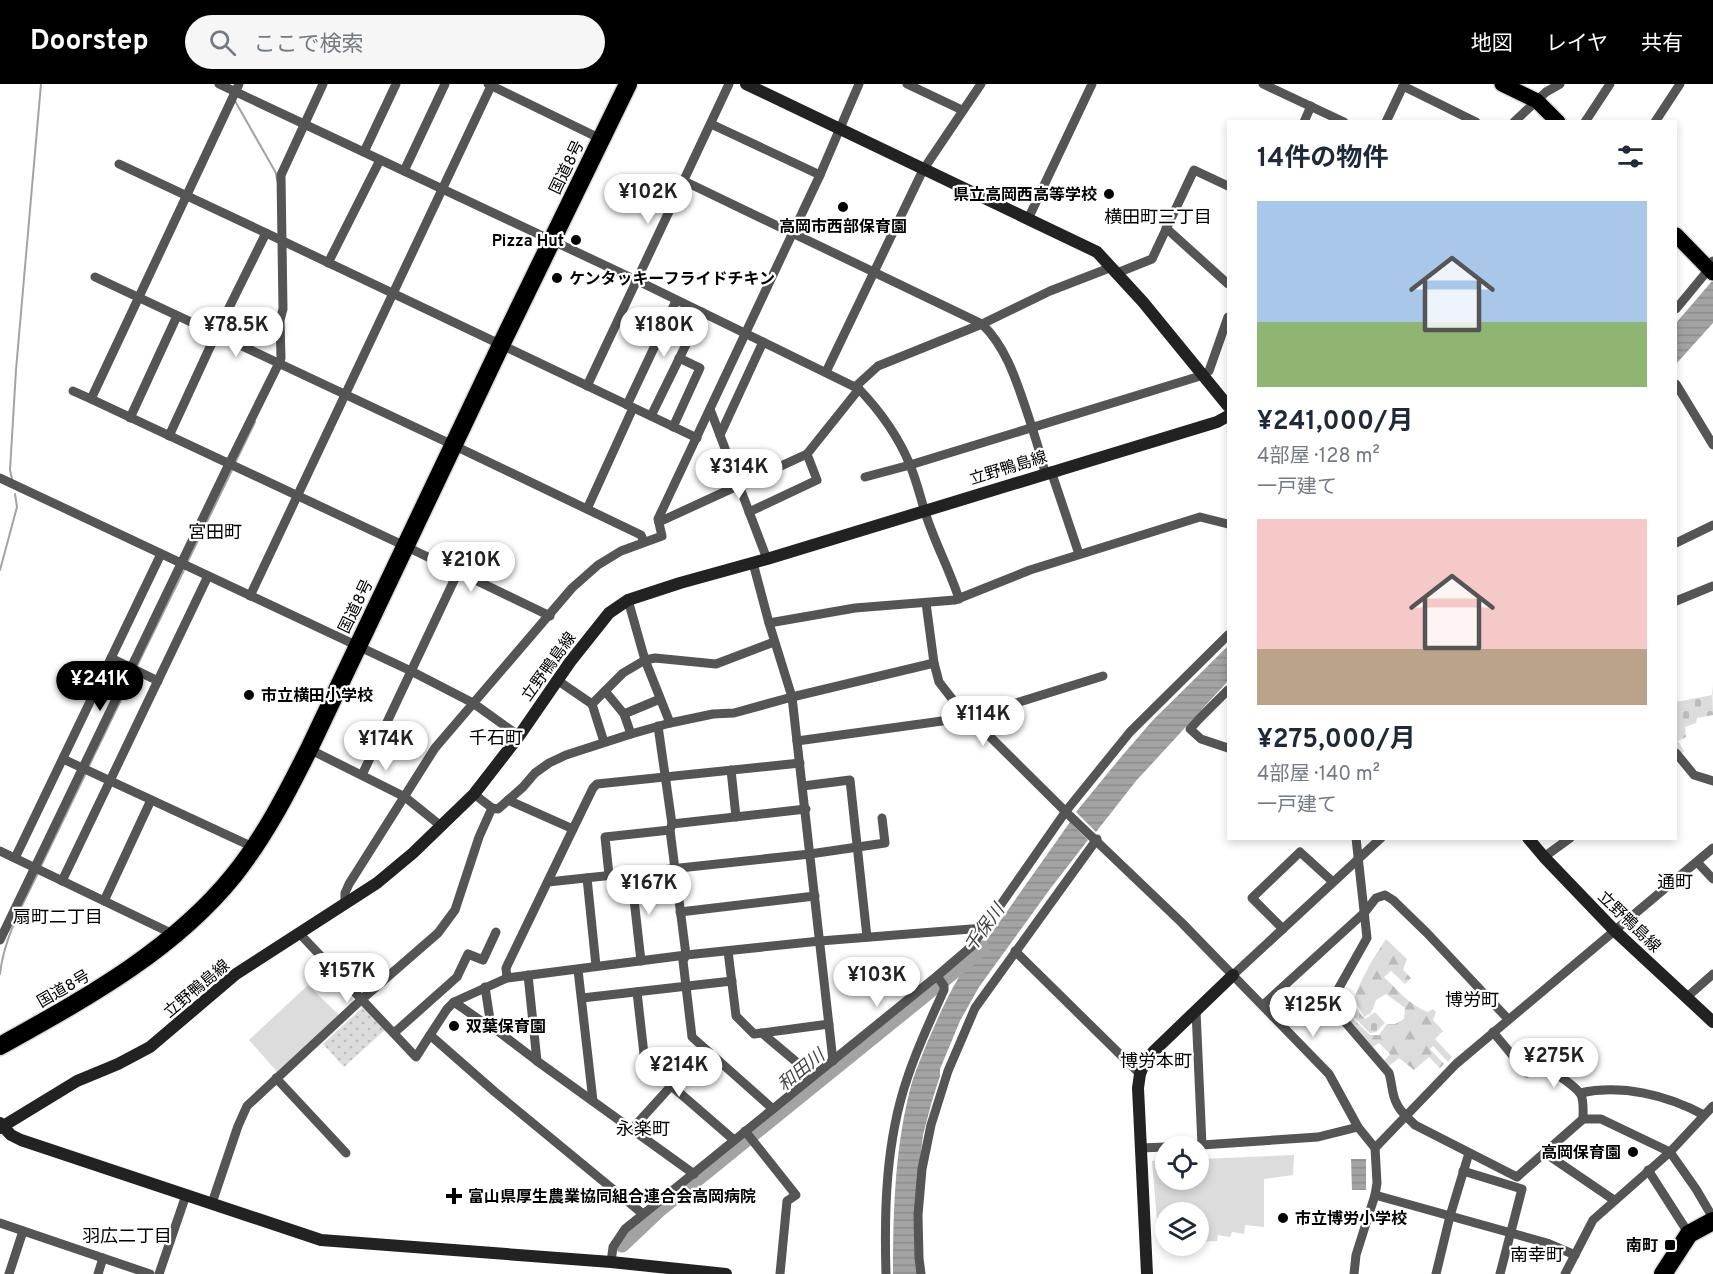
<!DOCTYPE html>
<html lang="ja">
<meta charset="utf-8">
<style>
:root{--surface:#fff;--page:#f6f6f7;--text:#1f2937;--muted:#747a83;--accent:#000}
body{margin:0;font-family:Overpass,"Noto Sans JP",sans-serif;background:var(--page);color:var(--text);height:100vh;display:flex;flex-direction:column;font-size:22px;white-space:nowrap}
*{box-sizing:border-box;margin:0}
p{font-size:20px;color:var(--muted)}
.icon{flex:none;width:33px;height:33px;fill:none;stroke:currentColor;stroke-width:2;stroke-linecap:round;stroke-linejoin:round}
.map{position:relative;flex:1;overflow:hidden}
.drawer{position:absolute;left:1227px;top:36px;width:450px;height:720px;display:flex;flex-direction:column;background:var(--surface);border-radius:0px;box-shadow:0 3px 9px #0003}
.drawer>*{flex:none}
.fabs{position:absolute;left:1155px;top:1052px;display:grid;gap:12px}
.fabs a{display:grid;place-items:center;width:54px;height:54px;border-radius:50%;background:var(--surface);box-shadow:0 3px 9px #0003;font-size:30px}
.price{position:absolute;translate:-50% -51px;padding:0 14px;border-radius:21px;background:#fff;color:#222;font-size:20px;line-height:39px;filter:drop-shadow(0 2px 3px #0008)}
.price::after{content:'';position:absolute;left:50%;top:36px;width:18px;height:14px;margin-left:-9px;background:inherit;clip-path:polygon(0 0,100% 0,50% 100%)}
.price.selected{background:var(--accent);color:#fff}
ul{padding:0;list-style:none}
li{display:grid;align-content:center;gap:12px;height:318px;padding:0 30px}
li span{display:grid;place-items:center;height:186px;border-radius:0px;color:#555}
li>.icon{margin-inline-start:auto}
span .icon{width:108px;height:108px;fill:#fffc;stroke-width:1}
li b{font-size:26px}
h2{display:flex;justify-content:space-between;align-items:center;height:72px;padding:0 30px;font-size:26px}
header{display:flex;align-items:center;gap:36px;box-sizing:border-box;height:84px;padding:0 30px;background:var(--accent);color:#fff}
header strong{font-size:28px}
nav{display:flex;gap:33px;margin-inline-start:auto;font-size:21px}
.search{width:420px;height:54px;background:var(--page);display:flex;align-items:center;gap:15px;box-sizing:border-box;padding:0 21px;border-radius:33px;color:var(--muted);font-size:22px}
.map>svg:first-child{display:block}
</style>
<header>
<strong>Doorstep</strong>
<div class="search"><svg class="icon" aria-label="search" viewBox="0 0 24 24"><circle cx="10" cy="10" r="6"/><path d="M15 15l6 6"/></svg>ここで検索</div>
<nav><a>地図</a><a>レイヤ</a><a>共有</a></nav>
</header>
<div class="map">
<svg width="1713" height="1190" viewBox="0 0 1713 1190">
<defs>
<pattern id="grass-dots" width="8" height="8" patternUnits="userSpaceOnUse" patternTransform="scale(1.5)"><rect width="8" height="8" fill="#dcdcdc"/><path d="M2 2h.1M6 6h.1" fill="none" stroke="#bbb" stroke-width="1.8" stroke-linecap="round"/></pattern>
<pattern id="forest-firs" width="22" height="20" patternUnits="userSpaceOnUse" patternTransform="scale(1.5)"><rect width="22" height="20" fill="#dcdcdc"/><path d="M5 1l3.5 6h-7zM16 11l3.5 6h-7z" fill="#bbb"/></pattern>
<pattern id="cemetery-stones" width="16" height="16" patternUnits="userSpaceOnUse" patternTransform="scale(1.5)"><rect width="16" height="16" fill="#dcdcdc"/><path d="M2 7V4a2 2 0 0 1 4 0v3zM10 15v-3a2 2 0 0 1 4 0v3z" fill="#bbb"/></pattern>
<pattern id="water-rules" width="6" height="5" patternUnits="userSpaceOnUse" patternTransform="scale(1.5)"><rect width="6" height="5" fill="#a3a3a3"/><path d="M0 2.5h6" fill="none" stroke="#8b8b8b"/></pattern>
</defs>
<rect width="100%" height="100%" fill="#fff"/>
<!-- grass -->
<path fill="url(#grass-dots)" d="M364,922l22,23 -42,38 -21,-23z"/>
<!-- forest -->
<path fill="url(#forest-firs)" d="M1386,855l21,20 -4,11 8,8 -6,6 -14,-13 -7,6c14,13 26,29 44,35l5,-3 3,3 -3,8 10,11 -8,8 17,18 -4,5 -15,-16 -3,3 14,15 -4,4 -11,-11 -15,13 -15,-12 -10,8 -6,-4 7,-8 -11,-11 -8,5 -29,-32 1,-4h3l24,23h9l8,-11h8l9,-5 1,-11 -19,-14 -10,6 -5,13 -7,4 -10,-18c8,-22 19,-41 32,-60z"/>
<!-- cemetery -->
<g fill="url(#cemetery-stones)">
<path d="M1712,598l1,33 -16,3 -1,5 -11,4 1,10 -8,4 6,10 -3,3 -5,-7v-45l36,-7z"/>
<path d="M1352,920l13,15 10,-7 10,11 -9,9 -6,1 -23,-23z"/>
</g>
<!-- garden -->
<g fill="#dcdcdc">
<path d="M308,901l33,32 -61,58 -31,-35z"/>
<path d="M1294,1071l-1,20 -29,4v48l-19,-2 -1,9 -12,-2 -2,5 -12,-2 -1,6 -18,1 -1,-30h-32l-1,32h-6l-7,-83 13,-1 1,19h32l1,-20z"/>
</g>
<!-- water -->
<g fill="url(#water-rules)">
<path d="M1713,196v43l-37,41v-41z"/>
<path d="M1228,562v35l-92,100 -40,51 -20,-20 45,-55 32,-37z"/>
<path d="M1070,738l18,18 -38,49 -71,98 -19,34 -20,48v7l-8,25 -9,34 -4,33 -2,106h-24c0,-64 2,-130 19,-192 4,-13 10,-26 15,-39 10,-22 19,-45 32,-66l1,-3 -1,-3 9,-10 13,-17h3z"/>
<path d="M1351,1075h15v31h-14z"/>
</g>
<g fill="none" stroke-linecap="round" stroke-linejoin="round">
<!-- stream -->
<g stroke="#a3a3a3" stroke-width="2">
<path d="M235,17l41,72 1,7"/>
<path d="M235,379l20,-41"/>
<path d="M12,395l-2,-9 6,-100 25,-286"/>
<path d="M187,479l46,-95"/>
<path d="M0,486l17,-63 -2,-13"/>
<path d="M136,584l49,-100"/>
<path d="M88,684l46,-95"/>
<path d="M40,784l46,-95"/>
<path d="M0,890c4,-36 22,-68 38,-101"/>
</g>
<!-- river -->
<path stroke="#a3a3a3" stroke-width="15" d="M622,1161l36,-34 325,-263"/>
<!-- primary casing -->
<g stroke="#dbdbdb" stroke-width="18">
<g id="primary">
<path d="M1502,0l35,17 21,21"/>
<path d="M1676,151l37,38"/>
</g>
</g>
<!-- highway casing -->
<g stroke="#dbdbdb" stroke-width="21">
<g id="highway">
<path d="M0,962c84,-47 173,-95 234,-171 31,-39 53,-82 75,-126l192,-404 127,-261"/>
<path d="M1663,1190l26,-40 24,-13"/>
</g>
</g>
<!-- street -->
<g stroke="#555" stroke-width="9">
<path d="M219,0l417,196 223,109c20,21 40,49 51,76 7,17 11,35 17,53 9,27 23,53 32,81"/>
<path d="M239,0l-148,315 314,147 145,70"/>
<path d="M488,0l113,55"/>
<path d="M907,0l55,26"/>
<path d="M1263,0l81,38"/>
<path d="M1403,2l73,36"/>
<path d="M1304,38l7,-16"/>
<path d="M1386,38l18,-38"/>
<path d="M1514,38l32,-30 14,-8"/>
<path d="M1585,38l25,-38"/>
<path d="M1655,38l25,-38"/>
<path d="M711,40l109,51"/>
<path d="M364,68l32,-68"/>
<path d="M119,80l147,69 431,205"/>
<path d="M404,87l41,-87"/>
<path d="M684,97l298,143c25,24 35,59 46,91 6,19 13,39 17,58"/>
<path d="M1028,135l64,-135"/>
<path d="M1166,144l62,56"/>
<path d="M328,179l52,-103"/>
<path d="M1117,189l35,-14 42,-89 34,16"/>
<path d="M95,193l358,168 188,90 3,7"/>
<path d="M1676,225l33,-40 4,-8"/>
<path d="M826,288l97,-202 58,-86"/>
<path d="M1676,300l37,61"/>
<path d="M587,302l142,-302"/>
<path d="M855,303l23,-21 104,-42 68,-33 62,-24"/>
<path d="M73,307l18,8"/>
<path d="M627,321l49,-104"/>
<path d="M710,325l57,150"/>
<path d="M651,332l51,-104"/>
<path d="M130,334l47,-102"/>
<path d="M673,343l27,-59 -21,-10"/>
<path d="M720,351l43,-93"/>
<path d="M169,352l47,-102 50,-101"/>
<path d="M1051,387l28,83"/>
<path d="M865,393l45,-12 287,-88 12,-6 19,-54"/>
<path d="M0,394l411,193 62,32 46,33"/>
<path d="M587,425l46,-101"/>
<path d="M749,428l68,-32 -10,-26"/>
<path d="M659,438l148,-68 52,-65"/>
<path d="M1676,459l37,-18"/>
<path d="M753,479l16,60 23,74 41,364"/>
<path d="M250,512l241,-510"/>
<path d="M628,516l17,60 25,63"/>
<path d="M1676,517l37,-15"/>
<path d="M926,519l8,60 5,19 14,18 116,115 112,107 148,152 29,53 17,21 2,35 -2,12 -19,60 -2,19"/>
<path d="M769,539l86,-15 100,-8 75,-30 170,-53 28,7"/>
<path d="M111,574l47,23"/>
<path d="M557,596l35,24 31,-31 22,-13 10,-2 61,6 58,-22"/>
<path d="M1228,606l-29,29 -9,10 11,10 27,9"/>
<path d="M605,607l19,23 7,20"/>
<path d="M592,620l12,38"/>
<path d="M624,630l36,-15"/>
<path d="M658,642l14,98 -2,6 16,125 -3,6 9,76 81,72"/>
<path d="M797,657l174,-24 132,-41"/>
<path d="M309,665l96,48 36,29"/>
<path d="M1676,669l18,22 19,6"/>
<path d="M63,675l192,89"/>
<path d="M731,686l5,47"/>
<path d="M362,691l96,-203"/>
<path d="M803,702l47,-6 17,157"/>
<path d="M474,710l18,14 6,1 25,-22 12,-14 14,-10 17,-8 65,-21 39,-11 43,-9 21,-1 58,-16 142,-34"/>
<path d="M672,740l134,-15"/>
<path d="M573,745l20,-41 4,-4 203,-21"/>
<path d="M1356,754l11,100 -31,55 -4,12 8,11 49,57c3,10 3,22 7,29 3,9 12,16 19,23l102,52 66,-58h18l69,33 26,37 17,29"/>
<path d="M0,767l175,84"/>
<path d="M1544,773l26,-19"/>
<path d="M15,774l146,-304"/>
<path d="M1697,778l16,17"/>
<path d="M631,789l10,88"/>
<path d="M609,791l-4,-38 65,-7"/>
<path d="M587,794l9,88"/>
<path d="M62,797l146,-305"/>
<path d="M548,798l262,-28 75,-11 -3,-25"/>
<path d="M104,817l47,-101"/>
<path d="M345,821v-12l4,-9 86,-136 137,-160 26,-23 23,-14 41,-15 -4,-17 162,-344 39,-91"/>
<path d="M680,828l135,-16"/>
<path d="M1283,845l-31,-31 48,-46 33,30"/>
<path d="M299,849l117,124 14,-22 65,57 148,122"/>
<path d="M0,856l229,-476 50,-101 2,-5 -1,-38 3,-11 -2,-134 42,-91"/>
<path d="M728,867l8,65 18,18 8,-1 51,43"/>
<path d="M1015,867l125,123"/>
<path d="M578,886l15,131"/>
<path d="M528,891l9,86"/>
<path d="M1233,891l148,-137"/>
<path d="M507,894l-1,-10 67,-139 -65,-29"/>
<path d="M485,903l6,39"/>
<path d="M637,908l8,71 89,77"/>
<path d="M1687,913l26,-23"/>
<path d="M582,914l150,-17"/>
<path d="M454,918l33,23 4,1 46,35 157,113"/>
<path d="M1263,921l102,-93 11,-14 9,-3 8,5 34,33 81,86"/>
<path d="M1196,927l6,134"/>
<path d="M1493,948l34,41 11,-11c10,7 38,23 43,33 3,6 2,17 2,24"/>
<path d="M394,949l63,-56 11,-23 15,6 13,-28"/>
<path d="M762,949l67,-9"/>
<path d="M430,951l17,-26 7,-7 53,-24 179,-23 134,-14 164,-13"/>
<path d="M276,994l70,75"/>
<path d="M1580,1009c42,-9 87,2 124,22"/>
<path d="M632,1045l40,-44 31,-37"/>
<path d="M745,1047l51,64 -9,6 -7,73"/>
<path d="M1187,1062l131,-9 40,-10"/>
<path d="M1140,1064l26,-1"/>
<path d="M1375,1064l81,-84 257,-216"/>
<path d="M1545,1069l69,47"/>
<path d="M1648,1086l41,64"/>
<path d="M1463,1087l59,18 -22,85"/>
<path d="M1375,1111l172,48 28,12"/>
<path d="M212,1119l26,-77 9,-20 114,-106 77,-67 17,-23 24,-73 13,-29"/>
<path d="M0,1139l150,51"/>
<path d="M611,1178l2,-15 12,-18 312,-253 35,-30 94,-135 64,-79 98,-97"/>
<path d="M9,1190l14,-43"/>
<path d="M98,1190l5,-16"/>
<path d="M159,1190l27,-79"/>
<path d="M886,1190c-2,-65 0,-133 21,-195 10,-31 24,-60 37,-89v-4l-7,-10"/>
<path d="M921,1190l-2,-16 -1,-43 4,-46 9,-44 17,-54 27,-63 122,-169"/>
<path d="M1436,1190l14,-58 19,-63"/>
<path d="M1565,1190l28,-54 77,-68 43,-46"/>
</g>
<!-- secondary -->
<g stroke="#222" stroke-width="12">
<path d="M746,0l351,168 46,50 85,104"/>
<path d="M1528,754l16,19 71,74 98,91"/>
<path d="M0,1039l11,12 10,5 300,100 290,22 115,12"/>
<path d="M0,1044l77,-47 41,-17 32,-17 86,-73 141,-91 36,-30 61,-59 45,-58 51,-74 39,-49 19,-13 52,-17 87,-24 450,-137 11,-6"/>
<path d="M1147,1190l-9,-186 2,-14 4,-10 10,-13 79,-76"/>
</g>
<!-- primary -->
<use href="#primary" stroke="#000" stroke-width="15"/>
<!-- highway -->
<use href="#highway" stroke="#000" stroke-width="18"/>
</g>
<!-- markers -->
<g fill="#000" stroke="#fff" stroke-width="2">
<circle cx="1109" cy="110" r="6"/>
<circle cx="843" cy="123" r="6"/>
<circle cx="576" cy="156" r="6"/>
<circle cx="557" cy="194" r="6"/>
<circle cx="249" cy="611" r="6"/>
<circle cx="454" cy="942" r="6"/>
<circle cx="1633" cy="1068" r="6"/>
<path d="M451 1103h6v6h6v6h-6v6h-6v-6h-6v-6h6z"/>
<circle cx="1283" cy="1134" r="6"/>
<rect x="1664" y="1155" width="12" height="12" rx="3"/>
</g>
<g text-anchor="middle" stroke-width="4.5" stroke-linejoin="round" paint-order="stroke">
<!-- street labels -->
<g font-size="16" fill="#000" stroke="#fff">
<text transform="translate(566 83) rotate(-64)" y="6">国道8号</text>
<text transform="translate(1008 383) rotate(-17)" y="6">立野鴨島線</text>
<text transform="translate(355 522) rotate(-64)" y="6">国道8号</text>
<text transform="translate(548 582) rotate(-54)" y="6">立野鴨島線</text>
<text transform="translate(1630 837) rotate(44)" y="6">立野鴨島線</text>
<text transform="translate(63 904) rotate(-30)" y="6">国道8号</text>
<text transform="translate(196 904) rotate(-40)" y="6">立野鴨島線</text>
</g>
<!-- poi labels -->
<g font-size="16" font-weight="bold" fill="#000" stroke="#fff" text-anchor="start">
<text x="1097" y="116" text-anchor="end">県立高岡西高等学校</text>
<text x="843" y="148" text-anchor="middle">高岡市西部保育園</text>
<text x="564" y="162" text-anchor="end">Pizza Hut</text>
<text x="569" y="200">ケンタッキーフライドチキン</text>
<text x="261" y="617">市立横田小学校</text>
<text x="466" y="948">双葉保育園</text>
<text x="1621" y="1074" text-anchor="end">高岡保育園</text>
<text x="468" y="1118">富山県厚生農業協同組合連合会高岡病院</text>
<text x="1295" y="1140">市立博労小学校</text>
<text x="1658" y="1167" text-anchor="end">南町</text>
</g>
<!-- neighbourhood labels -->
<g font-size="18" fill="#000" stroke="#fff">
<text x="1158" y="139">横田町三丁目</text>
<text x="215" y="454">宮田町</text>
<text x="496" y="660">千石町</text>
<text x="1675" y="804">通町</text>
<text x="58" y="839">扇町二丁目</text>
<text x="1472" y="922">博労町</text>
<text x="1156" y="983">博労本町</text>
<text x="643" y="1051">永楽町</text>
<text x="127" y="1158">羽広二丁目</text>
<text x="1537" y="1177">南幸町</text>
</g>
<!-- water labels -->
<g font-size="18" font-style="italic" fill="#444" stroke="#fff">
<text transform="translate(984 844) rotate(-54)" y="6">千保川</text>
<text transform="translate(801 986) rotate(-39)" y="6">和田川</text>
</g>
</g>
</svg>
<div class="fabs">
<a><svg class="icon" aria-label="locate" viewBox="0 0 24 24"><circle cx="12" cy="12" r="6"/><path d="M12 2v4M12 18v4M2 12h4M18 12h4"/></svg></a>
<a><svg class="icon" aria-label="layers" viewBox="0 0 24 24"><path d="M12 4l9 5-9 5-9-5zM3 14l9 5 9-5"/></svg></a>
</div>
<b class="price" style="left:648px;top:141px">¥102K</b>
<b class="price" style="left:236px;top:274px">¥78.5K</b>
<b class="price" style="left:664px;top:274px">¥180K</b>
<b class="price" style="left:739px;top:416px">¥314K</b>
<b class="price" style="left:471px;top:509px">¥210K</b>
<b class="price selected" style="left:100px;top:628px">¥241K</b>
<b class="price" style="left:983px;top:663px">¥114K</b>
<b class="price" style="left:386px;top:688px">¥174K</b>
<b class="price" style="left:649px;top:832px">¥167K</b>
<b class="price" style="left:347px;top:920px">¥157K</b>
<b class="price" style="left:877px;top:924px">¥103K</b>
<b class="price" style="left:1313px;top:954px">¥125K</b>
<b class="price" style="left:1554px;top:1005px">¥275K</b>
<b class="price" style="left:679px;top:1014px">¥214K</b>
<section class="drawer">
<h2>14件の物件<svg class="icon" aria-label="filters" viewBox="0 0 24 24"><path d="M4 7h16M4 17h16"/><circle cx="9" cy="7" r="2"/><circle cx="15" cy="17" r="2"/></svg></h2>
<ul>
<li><span style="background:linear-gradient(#a9c7e8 65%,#8fb573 0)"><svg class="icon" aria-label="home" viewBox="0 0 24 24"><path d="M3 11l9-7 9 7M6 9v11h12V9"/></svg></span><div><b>¥241,000/月</b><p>4部屋 · 128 m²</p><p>一戸建て</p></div></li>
<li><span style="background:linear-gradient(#f6c9c9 70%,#b9a48a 0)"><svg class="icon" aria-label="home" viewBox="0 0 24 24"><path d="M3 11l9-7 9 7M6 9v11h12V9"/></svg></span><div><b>¥275,000/月</b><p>4部屋 · 140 m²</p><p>一戸建て</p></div></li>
</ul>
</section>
</div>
